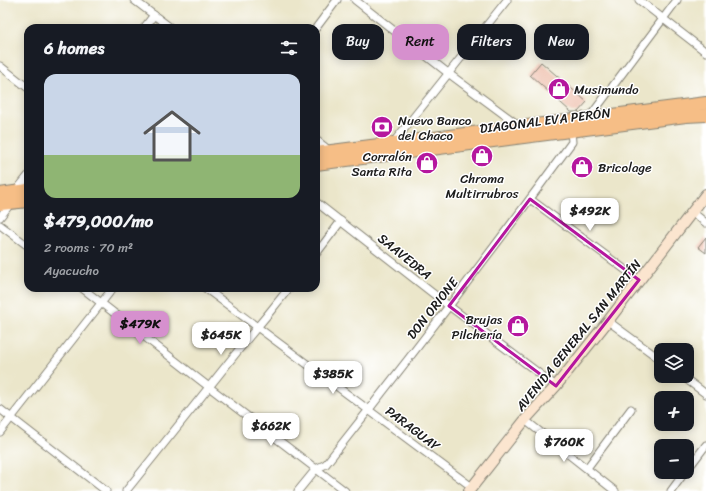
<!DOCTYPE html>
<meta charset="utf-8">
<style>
:root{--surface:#171b24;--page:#20242c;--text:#f1f3f6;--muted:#9ea1a6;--line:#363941;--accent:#d690ce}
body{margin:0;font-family:Sriracha,sans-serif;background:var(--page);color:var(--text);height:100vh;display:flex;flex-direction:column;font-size:15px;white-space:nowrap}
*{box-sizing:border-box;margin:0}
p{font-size:13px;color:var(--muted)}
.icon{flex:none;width:22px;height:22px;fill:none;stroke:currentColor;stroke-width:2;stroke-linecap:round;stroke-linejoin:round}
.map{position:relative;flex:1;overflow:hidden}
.details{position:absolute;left:24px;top:24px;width:296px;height:268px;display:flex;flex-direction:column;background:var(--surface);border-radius:12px;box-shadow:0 2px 10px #0003}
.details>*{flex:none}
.banner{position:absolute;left:332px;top:24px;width:314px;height:36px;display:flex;gap:8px}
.fabs{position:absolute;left:654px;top:343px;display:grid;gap:8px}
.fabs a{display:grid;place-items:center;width:40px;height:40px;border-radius:8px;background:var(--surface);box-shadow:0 2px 10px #0003;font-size:20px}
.price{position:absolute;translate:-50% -34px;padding:0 9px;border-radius:8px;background:#fff;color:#222;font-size:13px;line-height:26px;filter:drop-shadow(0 1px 2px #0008)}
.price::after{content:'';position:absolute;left:50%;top:24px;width:12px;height:9px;margin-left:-6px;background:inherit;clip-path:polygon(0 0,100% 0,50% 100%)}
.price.on{background:var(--accent);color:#111}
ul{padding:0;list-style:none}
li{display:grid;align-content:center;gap:8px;height:212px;padding:0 20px}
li+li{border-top:1px solid var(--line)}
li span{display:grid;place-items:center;height:124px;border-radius:12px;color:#555}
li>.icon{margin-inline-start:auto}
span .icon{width:72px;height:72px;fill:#fffc;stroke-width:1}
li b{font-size:17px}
h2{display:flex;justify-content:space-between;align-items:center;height:48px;padding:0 20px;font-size:17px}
.chip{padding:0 14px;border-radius:12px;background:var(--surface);box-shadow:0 2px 10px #0003;font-size:14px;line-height:36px}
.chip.on{background:var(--accent);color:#111}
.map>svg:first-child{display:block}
</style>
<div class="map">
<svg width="706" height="491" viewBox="0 0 706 491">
<rect width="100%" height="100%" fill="#fff"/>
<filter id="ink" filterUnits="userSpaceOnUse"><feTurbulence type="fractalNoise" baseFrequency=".025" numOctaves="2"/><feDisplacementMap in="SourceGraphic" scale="8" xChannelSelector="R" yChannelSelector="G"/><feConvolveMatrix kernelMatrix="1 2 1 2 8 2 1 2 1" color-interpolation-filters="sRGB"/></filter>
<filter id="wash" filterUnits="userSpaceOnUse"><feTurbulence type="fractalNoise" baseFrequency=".012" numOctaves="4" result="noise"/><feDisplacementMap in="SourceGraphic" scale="16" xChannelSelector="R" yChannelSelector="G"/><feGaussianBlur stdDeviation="0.9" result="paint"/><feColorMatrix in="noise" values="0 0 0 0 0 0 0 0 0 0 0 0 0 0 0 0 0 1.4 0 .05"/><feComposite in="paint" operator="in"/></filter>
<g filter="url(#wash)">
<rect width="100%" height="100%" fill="#ebe6ca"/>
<g id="blocks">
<!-- building -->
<g fill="#ebb19a">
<path d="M541,62l46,40 -9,10h-7l-41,-37z"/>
<path d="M706,237v16l-8,-6z"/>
</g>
</g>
</g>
<g filter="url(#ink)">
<use href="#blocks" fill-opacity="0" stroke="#848173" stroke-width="1"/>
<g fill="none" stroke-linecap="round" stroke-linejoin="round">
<!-- street casing -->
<g stroke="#848173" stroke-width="9">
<g id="street">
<path d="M134,0l37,28"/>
<path d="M355,0l93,73 73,54"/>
<path d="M639,0l67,52"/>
<path d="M144,28l10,-13"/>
<path d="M316,28l21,-28"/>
<path d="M0,66l28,22"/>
<path d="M589,118l88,-118"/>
<path d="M316,140l14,11"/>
<path d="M393,143l114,-143"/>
<path d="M16,191l12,-15"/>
<path d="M530,199l109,81"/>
<path d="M316,202l133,104 107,80"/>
<path d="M692,212l14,11"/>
<path d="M0,217l11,-14"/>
<path d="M0,225l28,21"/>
<path d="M316,254l25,-33"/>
<path d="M82,288l127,99 136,104"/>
<path d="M205,288l267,199"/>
<path d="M608,321l53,39"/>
<path d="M682,376l24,18"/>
<path d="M0,409l106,82"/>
<path d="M525,420l90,71"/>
<path d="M0,432l113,-144"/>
<path d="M587,468l44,-59"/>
<path d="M687,470l19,-25"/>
<path d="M126,491l123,-154 20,-24 20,-25"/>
<path d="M298,491l18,-22 10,-5c84,-106 166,-213 246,-322l-1,-11"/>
<path d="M671,491l14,-19"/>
</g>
</g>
<!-- secondary casing -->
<g stroke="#848173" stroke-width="12">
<path id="secondary" d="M469,491l56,-71 31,-34 52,-65 98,-127"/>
</g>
<!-- primary casing -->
<g stroke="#848173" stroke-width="14">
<g id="primary">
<path d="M316,153l390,-50"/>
<path d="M316,164l370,-48 20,-1"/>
<path d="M0,194l28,-4"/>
<path d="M0,204l28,-3"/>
</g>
</g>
<!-- street -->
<use href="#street" stroke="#fff" stroke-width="7"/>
<!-- secondary -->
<use href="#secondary" stroke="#fbe5cf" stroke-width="10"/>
<!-- primary -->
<use href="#primary" stroke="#f6be86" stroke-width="12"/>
</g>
</g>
<!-- marked area -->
<path fill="none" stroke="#b5179e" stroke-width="3" stroke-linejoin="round" d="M530,199l109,81 -83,106 -107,-80z"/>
<!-- icons -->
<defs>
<g id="shop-disc" transform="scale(1.15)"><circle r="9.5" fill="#b5179e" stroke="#fff"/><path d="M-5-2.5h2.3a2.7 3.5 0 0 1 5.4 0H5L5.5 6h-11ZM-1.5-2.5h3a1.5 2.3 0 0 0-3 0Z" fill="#fff"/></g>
<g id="bank-disc" transform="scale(1.15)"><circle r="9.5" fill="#b5179e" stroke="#fff"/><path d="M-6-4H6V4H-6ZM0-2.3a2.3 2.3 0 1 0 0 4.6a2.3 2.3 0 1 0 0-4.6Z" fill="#fff"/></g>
</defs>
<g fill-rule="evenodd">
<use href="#shop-disc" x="559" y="89"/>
<use href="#bank-disc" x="382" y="127"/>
<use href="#shop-disc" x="482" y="156"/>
<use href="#shop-disc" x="427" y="163"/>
<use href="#shop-disc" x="582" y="167"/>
<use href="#shop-disc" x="518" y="326"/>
</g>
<g text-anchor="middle" stroke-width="3" stroke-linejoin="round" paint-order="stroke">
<!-- poi labels -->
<g font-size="13" fill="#1c1c1c" stroke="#fff" text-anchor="start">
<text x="574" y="94">Musimundo</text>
<text x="398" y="125">Nuevo Banco<tspan x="398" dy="15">del Chaco</tspan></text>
<text x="412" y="161" text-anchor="end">Corralón<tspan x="412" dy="15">Santa Rita</tspan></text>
<text x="598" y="172">Bricolage</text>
<text x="482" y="183" text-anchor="middle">Chroma<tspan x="482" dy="15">Multirrubros</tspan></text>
<text x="502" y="324" text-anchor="end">Brujas<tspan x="502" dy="15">Pilchería</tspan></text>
</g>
<!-- street labels -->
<g font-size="13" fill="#1c1c1c" stroke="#fff">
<text transform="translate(545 120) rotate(-7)" y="5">DIAGONAL EVA PERÓN</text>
<text transform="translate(405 256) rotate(39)" y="5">SAAVEDRA</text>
<text transform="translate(432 308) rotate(-52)" y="5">DON ORIONE</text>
<text transform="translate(578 335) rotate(-51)" y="5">AVENIDA GENERAL SAN MARTÍN</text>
<text transform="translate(413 428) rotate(37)" y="5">PARAGUAY</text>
</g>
</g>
</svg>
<div class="fabs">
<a><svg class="icon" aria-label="layers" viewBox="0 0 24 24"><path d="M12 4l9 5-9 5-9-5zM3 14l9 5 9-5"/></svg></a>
<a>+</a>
<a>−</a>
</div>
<b class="price" style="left:590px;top:232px">$492K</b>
<b class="price on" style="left:140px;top:345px">$479K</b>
<b class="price" style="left:221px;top:356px">$645K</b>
<b class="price" style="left:333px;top:395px">$385K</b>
<b class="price" style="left:271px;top:447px">$662K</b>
<b class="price" style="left:564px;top:463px">$760K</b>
<div class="banner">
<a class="chip">Buy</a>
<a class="chip on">Rent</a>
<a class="chip">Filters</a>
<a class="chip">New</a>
</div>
<section class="details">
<h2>6 homes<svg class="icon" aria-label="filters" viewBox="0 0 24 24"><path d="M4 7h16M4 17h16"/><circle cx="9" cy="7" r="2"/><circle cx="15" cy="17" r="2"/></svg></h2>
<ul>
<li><span style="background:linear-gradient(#c9d6e8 65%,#8fb573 0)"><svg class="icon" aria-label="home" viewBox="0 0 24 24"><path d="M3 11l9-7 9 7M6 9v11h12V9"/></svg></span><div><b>$479,000/mo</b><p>2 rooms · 70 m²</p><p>Ayacucho</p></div></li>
</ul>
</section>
</div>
